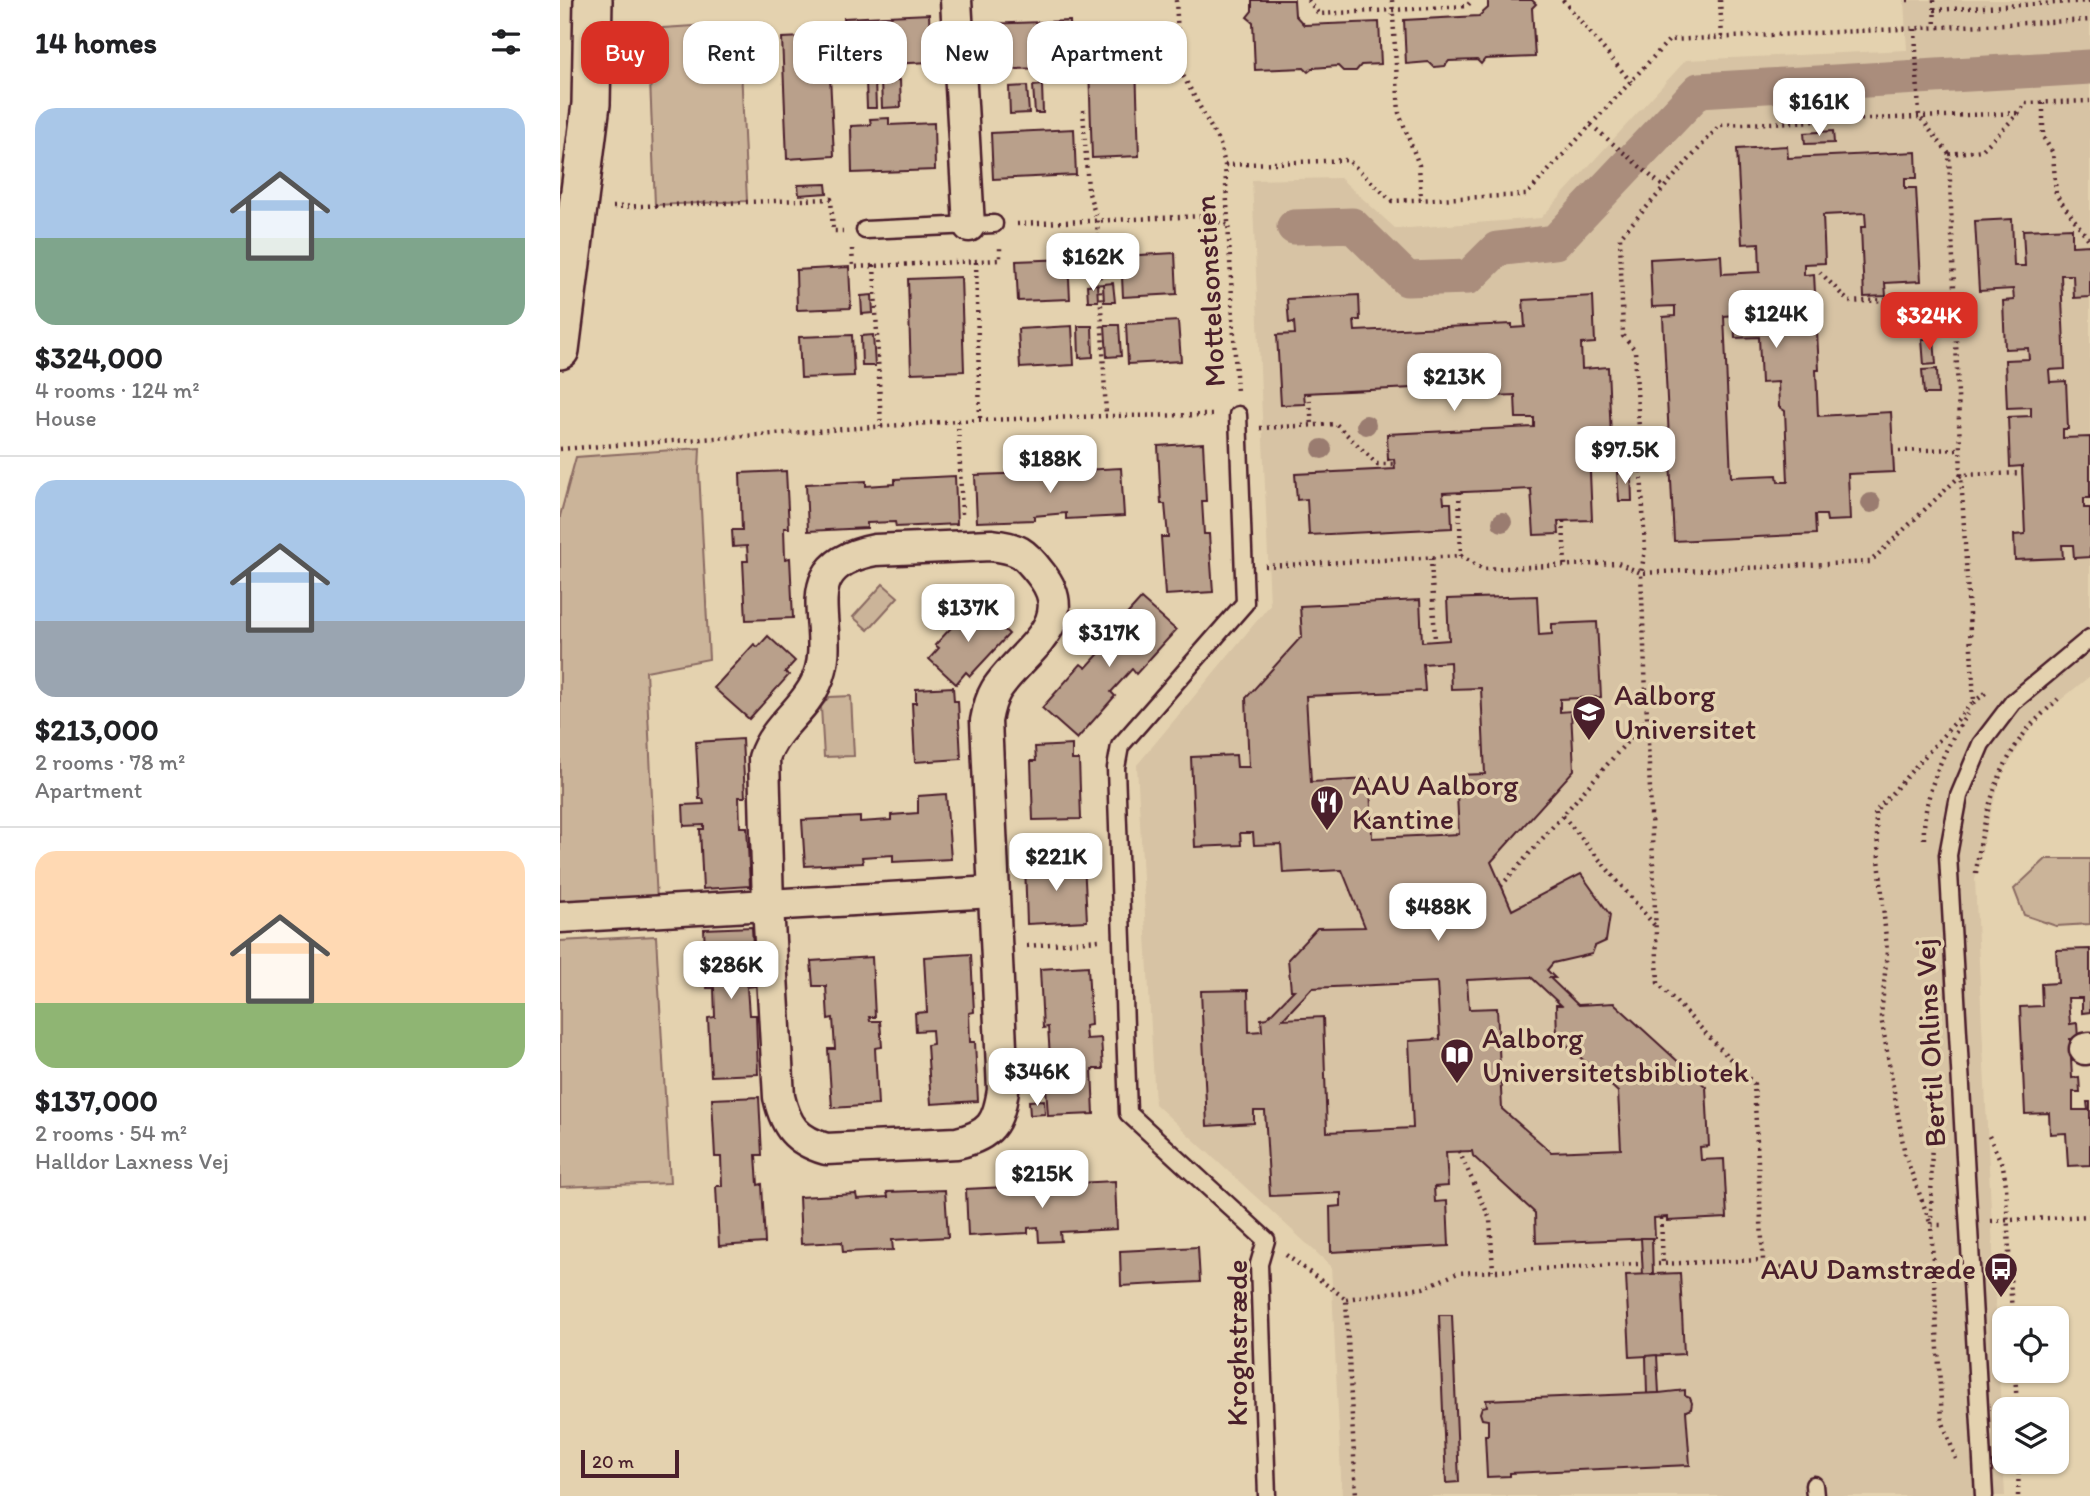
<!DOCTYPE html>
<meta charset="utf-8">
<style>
:root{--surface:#fff;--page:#f6f6f6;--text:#202124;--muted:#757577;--line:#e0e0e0;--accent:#d93025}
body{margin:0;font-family:Itim,sans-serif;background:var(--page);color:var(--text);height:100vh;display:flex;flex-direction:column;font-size:26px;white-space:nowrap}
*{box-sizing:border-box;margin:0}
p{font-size:23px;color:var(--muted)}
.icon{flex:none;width:38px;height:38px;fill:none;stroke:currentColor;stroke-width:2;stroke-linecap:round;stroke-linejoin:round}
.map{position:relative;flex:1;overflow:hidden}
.sheet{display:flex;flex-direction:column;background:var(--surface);width:560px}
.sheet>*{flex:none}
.banner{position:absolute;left:21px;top:21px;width:665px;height:63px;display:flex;gap:14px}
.fabs{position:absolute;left:1432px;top:1306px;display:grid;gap:14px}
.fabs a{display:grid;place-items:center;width:77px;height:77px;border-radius:14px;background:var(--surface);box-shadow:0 2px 5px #0004;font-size:35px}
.scale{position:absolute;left:21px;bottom:18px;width:98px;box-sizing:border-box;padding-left:7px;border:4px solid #4a1f2b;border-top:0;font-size:19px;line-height:24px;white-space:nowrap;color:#4a1f2b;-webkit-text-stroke:5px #e4d2af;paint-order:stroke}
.price{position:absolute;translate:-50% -60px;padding:0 16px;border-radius:14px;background:#fff;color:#222;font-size:23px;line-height:46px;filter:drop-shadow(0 2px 4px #0008)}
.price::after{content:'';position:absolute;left:50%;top:42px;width:21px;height:16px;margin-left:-10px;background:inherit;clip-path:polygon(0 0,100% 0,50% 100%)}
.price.selected{background:var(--accent);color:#fff}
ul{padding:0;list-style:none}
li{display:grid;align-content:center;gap:14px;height:371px;padding:0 35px}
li+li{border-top:2px solid var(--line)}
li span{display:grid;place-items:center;height:217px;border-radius:21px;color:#555}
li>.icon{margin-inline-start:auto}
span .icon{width:126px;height:126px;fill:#fffc;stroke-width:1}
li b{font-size:30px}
h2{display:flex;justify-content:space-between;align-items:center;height:84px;padding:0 35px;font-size:30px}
.tag{padding:0 24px;border-radius:21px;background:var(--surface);box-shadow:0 2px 5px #0004;font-size:24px;line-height:63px}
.tag.selected{background:var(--accent);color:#fff}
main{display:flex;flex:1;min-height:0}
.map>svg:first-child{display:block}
</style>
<main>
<section class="sheet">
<h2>14 homes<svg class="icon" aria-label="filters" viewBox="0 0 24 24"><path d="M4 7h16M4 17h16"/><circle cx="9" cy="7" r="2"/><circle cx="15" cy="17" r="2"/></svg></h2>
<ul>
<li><span style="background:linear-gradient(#a9c7e8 60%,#7fa58c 0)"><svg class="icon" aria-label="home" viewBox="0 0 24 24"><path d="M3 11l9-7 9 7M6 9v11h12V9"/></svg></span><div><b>$324,000</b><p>4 rooms · 124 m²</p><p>House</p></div></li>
<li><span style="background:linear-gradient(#a9c7e8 65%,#9aa5b1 0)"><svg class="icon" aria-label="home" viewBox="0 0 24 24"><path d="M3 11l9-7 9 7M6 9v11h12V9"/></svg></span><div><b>$213,000</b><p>2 rooms · 78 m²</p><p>Apartment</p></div></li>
<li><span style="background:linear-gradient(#ffd9b3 70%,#8fb573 0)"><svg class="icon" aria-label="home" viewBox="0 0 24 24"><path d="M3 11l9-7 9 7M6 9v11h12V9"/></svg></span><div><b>$137,000</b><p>2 rooms · 54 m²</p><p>Halldor Laxness Vej</p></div></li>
</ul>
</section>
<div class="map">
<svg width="1530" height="1496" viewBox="0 0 1530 1496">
<rect width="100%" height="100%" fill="#e4d2af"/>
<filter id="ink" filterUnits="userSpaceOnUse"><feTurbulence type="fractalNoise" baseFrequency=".0143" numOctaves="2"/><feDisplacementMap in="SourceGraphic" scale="14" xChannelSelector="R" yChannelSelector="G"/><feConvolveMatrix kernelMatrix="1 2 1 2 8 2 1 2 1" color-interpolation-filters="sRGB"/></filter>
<g filter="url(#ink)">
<!-- built -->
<path fill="#d7c3a4" d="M1344,0h186v676l-54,44 -34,54 -14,48 -13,58 30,616h-663l-11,-230 -176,-162 -18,-339 133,-160 -18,-425 88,-2 56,51 145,-11 145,-158 221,-10z"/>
<!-- green -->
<g fill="#cbb499" stroke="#8a6a62" stroke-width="2">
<path d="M179,23l8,178 -92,4 -7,-176z"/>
<path d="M140,448l-1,23 10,188 -63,12 11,231 -97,4v-390l16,-59z"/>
<path d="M323,584l15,13 -30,33 -15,-13z"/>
<path d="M291,696l3,60 -30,1 -3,-50 8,-10z"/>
<path d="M1486,859h44v65l-34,2 -32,-11 -10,-26z"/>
<path d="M96,936l14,247 -110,4v-246z"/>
</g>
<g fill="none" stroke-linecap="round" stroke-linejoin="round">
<!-- canal -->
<path stroke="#aa8d7c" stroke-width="35" d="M734,227l58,-2 55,54 62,-2 28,-28 58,-7 144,-152 391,-23"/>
</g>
<!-- building -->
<g fill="#b9a08b" stroke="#4a1f2b" stroke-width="2" fill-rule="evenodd">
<path d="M692,0h42l1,15 9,10 75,-3 2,42 -20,1 -5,6h-13l-5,-5 -25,2 -5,4 -4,-4 -49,2 -2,-48 -6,-5 5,-6z"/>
<path d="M928,0h44l4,4 -4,4 3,49 -50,2 -4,5 -4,-4 -28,1 -4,5 -11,1 -5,-5 -23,2 -2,-44 75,-4 9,-8z"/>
<path d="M369,14l2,48 -85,4 -2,-48z"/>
<path d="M510,21l2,46 -84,3 -2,-46z"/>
<path d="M575,35l4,121 -47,2 -4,-122z"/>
<path d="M268,36l6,120 -47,3 -5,-121z"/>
<path d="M321,80h19l1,27 -19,1z"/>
<path d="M306,81h9l1,27h-9z"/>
<path d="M482,85l1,28h-8l-2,-27z"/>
<path d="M467,86l2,27 -19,1 -1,-27z"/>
<path d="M329,118v7l45,-2 1,47 -83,3 -1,-47 20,-1 -1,-6z"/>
<path d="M514,129l2,46 -83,4 -2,-46z"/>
<path d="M1273,131l1,12 -29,1 -1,-11z"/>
<path d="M1227,146l1,12 128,-6 1,26h-12v10h11l5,93 -36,2 1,13 -22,1 -3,-70h5l-1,-14 -42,2 2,48 -21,1v11l10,-1 5,96h-3l2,46 73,-4 3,60 -46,2 2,46 -23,1 -1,-6h-11l1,19 -142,7 -11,-224 12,-1v-10l-23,1 -2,-48 71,-4 1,19 38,-2 -1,-29 -17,1 -5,-95zM1174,315l1,23 24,-1 2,46 17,-1 1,25 6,4 3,71h-10l-1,-7 -46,2 -7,-161z"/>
<path d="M266,184l1,9 -28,2 -1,-10z"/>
<path d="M1452,219l2,47h11l-2,-36 49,-2v18l18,-1v52l-16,1 -1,-23h-12l4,94 -16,1 1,12 16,-1 2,48h-5v9l27,-1v61h-6v10h6v49l-16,1 -1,-13h-11l1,13 -48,2 -1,-25 11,-1 -3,-68 -12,1 -2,-50 23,-1v-9l-24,1 -2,-48 24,-1 -1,-11 -23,1 -2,-48 11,-1 -1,-11 -34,2 -4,-70z"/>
<path d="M615,253l2,41 -54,3 -2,-41z"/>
<path d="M508,259l2,40 -52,2 -2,-40z"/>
<path d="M289,267l2,41 -54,2 -1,-40z"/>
<path d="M401,277l3,94 -53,2 -3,-94z"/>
<path d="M553,283l2,19h-11l-1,-18z"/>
<path d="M537,284l1,17h-10l-1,-16z"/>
<path d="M312,295l1,18 -11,1 -1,-18z"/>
<path d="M799,295l1,25h-6l1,11 157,-7v4l13,-1 -2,-27 70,-4 2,47 -14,1 1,25 26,-2 3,70 -27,1v12l5,-1 3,71 -34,1 1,13 -25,1 -3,-46 -88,4 1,10h7l1,25 -143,7 -2,-36 -10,1 -2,-26 100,-5 -1,-10 -6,1 -1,-26 147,-7v-9h-18l-1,-23 -22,1 -1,-23h-13v12l-175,8 1,11 -24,1 -4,-70 18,-1 -1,-12 -5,1 -2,-24z"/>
<path d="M618,321l3,40 -53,3 -2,-40z"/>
<path d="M545,325h14l2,31 -14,1z"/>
<path d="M512,326l2,39 -54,3 -2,-39z"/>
<path d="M518,326h14l1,31 -14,1z"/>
<path d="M292,335l2,41 -53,2 -2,-41z"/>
<path d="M313,335l2,31h-13l-1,-30z"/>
<path d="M1362,339h12l2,25 -12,1z"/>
<path d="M1377,369l1,25h-14l-2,-24z"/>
<path d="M643,443l3,58h-4l2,33h5l4,58 -48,3 -4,-58h7l-3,-33h-4l-3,-58z"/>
<path d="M561,468l3,48 -58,3v-6l-32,3v4l-57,2 -2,-47 57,-2 1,5 31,-3 -1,-4z"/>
<path d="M226,471l3,57h-5l1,31 5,-1 3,60 -47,2 -3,-59h5l-1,-15 -14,1 -1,-17h10l-2,-57z"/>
<path d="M1071,471l1,30h-13l-2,-29z"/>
<path d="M395,476l2,48 -61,3 -1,-5 -28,1v5l-59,3 -2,-47 60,-3v5l29,-2v-5z"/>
<path d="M977,596l2,39 13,-1v-10l45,-2 4,75 -41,2v13l11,-1 3,59 -83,92 21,48 69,-36 29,41 -4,26 -11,5 -3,8 -39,9 -6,7 8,8h-5l28,27 36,-2 92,84 3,59 -9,1 1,13 23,-1 3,59 -60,3v-4l-13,1 1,20 -119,5 -1,-30 -62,-57 -1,-5 -26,1 2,34 -14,1 1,15 12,-1 2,45 -118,6 -1,-45 11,-1v-13l-71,3 -5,-85h-11v12l-47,3 -6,-135 47,-1 1,42 13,-1 -1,-12 6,-1 27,-28h-3l-3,-31 29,-31 48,-1 -23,-57 -59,3 -2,-29 -27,1 -1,-12h-13l1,12 -46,2 -4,-90 45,-2 1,12h12l-3,-69 56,-62 -2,-30 120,-6 2,42 27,-2 -2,-41zM890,662l1,27 30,-1 4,86 -29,1 3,59 -87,4 -2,-59 -59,3 -5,-86 119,-5 -2,-27zM971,977l30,28h-5l1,31 61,56 3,57 -70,3 -49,-43 -5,-101 -28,1 -2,-29zM877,982l3,57 -31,2 4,87 -86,4 -4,-115 -40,2 29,-31z"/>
<path d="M581,599l35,31 -40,44 -4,-5 -21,23 4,4 -38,43 -35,-31 39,-44 5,4 20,-22 -4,-4z"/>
<path d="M415,602l34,32 -39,42 -4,-4 -10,12 -27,-25 10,-11 -4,-3z"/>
<path d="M208,636l27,25 -10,11 4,3 -40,44 -35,-31 40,-44 4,3z"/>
<path d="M393,687l1,14h4l3,58 -46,3 -3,-59h4v-14z"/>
<path d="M182,739l3,58h-6l1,30h7l3,59 -47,3 -3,-60h4v-4l-20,1 -1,-21 21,-1 -1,-5h-4l-3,-57z"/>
<path d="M512,745v15h7l2,59 -48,1 -2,-59h5l-1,-14z"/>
<path d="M386,794l5,65 -58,3v-7l-31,2 1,6 -58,3 -3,-46 58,-3v5l31,-2v-5l27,-2v-17z"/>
<path d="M524,861l3,60 -60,3 -2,-60z"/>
<path d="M192,927l3,59 -8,1 2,28h7l2,59 -47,2 -3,-58 7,-1 -1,-29h-7l-3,-59z"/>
<path d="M1530,949v63l-8,1v-15h-14l2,26 7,-1 1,16h-8l2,39 7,-1 1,15h-7v18h15l-1,-8h3v63l-22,1 -2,-33 -16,1 -1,-21 -24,1 -5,-107 22,-1 -1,-22 17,-1 -2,-33z"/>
<path d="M411,954l3,58 -5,1 1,29h5l3,59 -47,3 -4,-59 6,-1 -1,-14 -16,1 -1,-18 12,-1 -3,-55z"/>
<path d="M312,957l3,60h-6l1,4h10l2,26 -7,1 3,57 -46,3 -4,-59h7l-2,-31 -5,1 -2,-33h-13l-2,-25z"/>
<path d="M528,966l3,59 -6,1 1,13 15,-1 2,31h-11l2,45 -46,2 -4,-58 6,-1 -2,-30 -5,1 -3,-59z"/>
<path d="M199,1097l3,58h-6l2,30 4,-1 3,59 -46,3 -3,-60h6l-1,-29h-6l-3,-58z"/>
<path d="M484,1100l1,14 -15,1 -1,-14z"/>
<path d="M555,1181l2,48 -57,3 1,9 -22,1 -1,-15 -10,1v5l-60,3 -2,-47 60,-3v5l30,-2v-5z"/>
<path d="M385,1190l3,47 -56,3 1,10 -50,2 -1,-10 -41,2 -2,-47 57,-3 1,5 31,-2 -1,-5z"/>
<path d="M1081,1238h11l1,36 -10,1z"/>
<path d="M638,1247l2,35 -79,4 -1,-35z"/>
<path d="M1120,1273l4,81 -54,3 -4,-82z"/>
<path d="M879,1315h13l7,167 -13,1z"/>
<path d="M1097,1355l2,38 -12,1 -1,-38z"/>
<path d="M1125,1390v6l5,2 2,5 -1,6 -5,2 4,54 -180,8v3l-23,1 -2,-42h3v-15l-6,-1 -2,-6 2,-6 5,-1 -1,-6 173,-7z"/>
</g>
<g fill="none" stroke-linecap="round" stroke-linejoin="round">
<!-- service casing -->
<g stroke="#4a1f2b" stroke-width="21">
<g id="service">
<path d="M305,230l129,-6"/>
<path d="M678,415l7,188 -125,143 -4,22 12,345 138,127 -7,24 8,232"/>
<path d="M1254,1485l1,11"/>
<path d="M1424,1496l-36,-641 11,-59 22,-52 32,-42 77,-64"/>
</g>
</g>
<!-- minor casing -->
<g stroke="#4a1f2b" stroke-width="35">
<g id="minor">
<path d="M396,0l13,226"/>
<path d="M431,545c27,3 33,7 49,28 41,50 -20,79 -44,117 -6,10 -8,20 -10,31l17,369c-5,33 -12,45 -46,53l-131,6c-30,-9 -40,-22 -47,-52l-11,-191 -4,-148c10,-31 39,-47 52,-75 26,-54 -31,-116 59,-133z"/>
<path d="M0,917l433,-25"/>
<path d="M1525,1049l5,-1"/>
</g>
</g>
<!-- tertiary casing -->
<g stroke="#4a1f2b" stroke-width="42">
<path id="tertiary" d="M0,350l31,-246 2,-104"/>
</g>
<!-- path -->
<g stroke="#4a1f2b" stroke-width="4.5" stroke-dasharray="2 5" stroke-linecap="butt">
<path d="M616,0l4,70 40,74 5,21 12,228"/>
<path d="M748,0l11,14 148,-8 5,-6"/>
<path d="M832,0l7,113 20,52 2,35"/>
<path d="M1003,0l68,82"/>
<path d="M1160,0l2,38"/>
<path d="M1347,0h3"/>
<path d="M1374,0l1,28"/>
<path d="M1374,10l156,-9"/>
<path d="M1355,29l4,87 30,38 12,321 13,226 -99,111 12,139 -6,66 24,138 26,70h13"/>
<path d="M1483,103v34l10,16 3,42 34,46"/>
<path d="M523,110l5,80 9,30 9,196"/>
<path d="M1031,125l74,63"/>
<path d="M1389,154l33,-4 37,-37 6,-10 65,-2"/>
<path d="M665,165l123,-5 44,41 134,-6 143,-155 421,-20"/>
<path d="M53,207l218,-8 2,32h10"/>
<path d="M457,224l188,-8 22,9"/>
<path d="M292,249l1,18 147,-7v-16"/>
<path d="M416,262l4,158"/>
<path d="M314,265l7,162"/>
<path d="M1260,272l29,30 106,-6"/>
<path d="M749,393l3,32"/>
<path d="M398,421l4,93"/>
<path d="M700,428l76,-4 41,40h17"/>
<path d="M0,449l398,-28 148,-5 110,-1"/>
<path d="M1339,451l61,-2"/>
<path d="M899,492l2,64"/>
<path d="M1003,521l2,44"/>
<path d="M871,558l4,83"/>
<path d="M705,566l196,-10 22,13 135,-6 23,10 229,-11 91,-87 61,-2"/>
<path d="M1413,703l15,-12"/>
<path d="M1003,816l92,110"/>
<path d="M1364,839c-2,-42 20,-90 43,-125"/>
<path d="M1416,873c6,-50 19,-103 51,-143 9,-11 21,-21 31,-31"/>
<path d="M941,886l145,-166"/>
<path d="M467,946l72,-6"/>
<path d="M1374,1082l-2,16 -1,127 11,195 14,39"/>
<path d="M1429,1136l14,30 3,19 6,133"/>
<path d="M899,1151l31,68 3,52"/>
<path d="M1101,1218l2,46"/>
<path d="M1431,1221l99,-5"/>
<path d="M726,1255l60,44 10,197"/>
<path d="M1098,1264l104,-4"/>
<path d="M1241,1277l-38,-17 -9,-176 -96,-101 -17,-410 4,-23 -10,-200 -12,-14 -3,-99 100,-112 299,-12"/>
<path d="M786,1299l77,-11 35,-15 180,-9"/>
<path d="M1455,1370l2,39"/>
<path d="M1458,1496l1,-35"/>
</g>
<!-- service -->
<use href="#service" stroke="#e4d2af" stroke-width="16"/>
<!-- minor -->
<use href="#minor" stroke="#e4d2af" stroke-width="30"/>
<!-- tertiary -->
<use href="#tertiary" stroke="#e4d2af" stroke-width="37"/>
</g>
<!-- trees -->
<g fill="#9a7c70">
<circle cx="806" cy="425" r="10"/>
<circle cx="762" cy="449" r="10"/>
<circle cx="1311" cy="503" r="10"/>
<circle cx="942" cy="522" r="10"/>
</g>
</g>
<!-- icons -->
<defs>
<g id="university-pin" transform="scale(1.75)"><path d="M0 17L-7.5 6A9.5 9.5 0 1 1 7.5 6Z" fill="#4a1f2b" stroke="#e4d2af"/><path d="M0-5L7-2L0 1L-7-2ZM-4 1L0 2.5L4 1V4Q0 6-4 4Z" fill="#fff"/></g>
<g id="restaurant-pin" transform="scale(1.75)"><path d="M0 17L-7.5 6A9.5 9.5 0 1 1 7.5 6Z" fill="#4a1f2b" stroke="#e4d2af"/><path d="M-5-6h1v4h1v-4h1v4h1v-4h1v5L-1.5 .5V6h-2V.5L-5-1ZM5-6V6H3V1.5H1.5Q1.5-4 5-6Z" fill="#fff"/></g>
<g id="library-pin" transform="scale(1.75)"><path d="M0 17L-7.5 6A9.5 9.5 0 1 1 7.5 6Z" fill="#4a1f2b" stroke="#e4d2af"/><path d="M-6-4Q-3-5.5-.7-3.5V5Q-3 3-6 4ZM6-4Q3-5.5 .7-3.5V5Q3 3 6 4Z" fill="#fff"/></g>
<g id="bus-pin" transform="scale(1.75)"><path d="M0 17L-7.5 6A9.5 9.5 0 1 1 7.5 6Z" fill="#4a1f2b" stroke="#e4d2af"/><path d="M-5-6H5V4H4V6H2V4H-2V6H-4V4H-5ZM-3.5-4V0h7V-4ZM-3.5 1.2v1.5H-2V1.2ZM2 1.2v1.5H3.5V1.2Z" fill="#fff"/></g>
</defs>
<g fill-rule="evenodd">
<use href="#university-pin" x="1029" y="712"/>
<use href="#restaurant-pin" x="767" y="802"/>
<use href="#library-pin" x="897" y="1055"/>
<use href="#bus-pin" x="1441" y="1269"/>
</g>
<g text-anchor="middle" stroke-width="7" stroke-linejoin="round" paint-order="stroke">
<!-- street labels -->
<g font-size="30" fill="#4a1f2b" stroke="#e4d2af">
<text transform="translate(650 291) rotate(-93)" y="10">Mottelsonstien</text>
<text transform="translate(1370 1043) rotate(-93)" y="10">Bertil Ohlins Vej</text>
<text transform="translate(677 1343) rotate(-90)" y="10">Kroghstræde</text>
</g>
<!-- poi labels -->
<g font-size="30" fill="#4a1f2b" stroke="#e4d2af" text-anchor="start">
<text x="1054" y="705">Aalborg<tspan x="1054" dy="34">Universitet</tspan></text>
<text x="792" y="795">AAU Aalborg<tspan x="792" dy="34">Kantine</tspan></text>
<text x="922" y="1048">Aalborg<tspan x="922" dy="34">Universitetsbibliotek</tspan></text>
<text x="1416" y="1279" text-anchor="end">AAU Damstræde</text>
</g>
</g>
</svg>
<div class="fabs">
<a><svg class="icon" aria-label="locate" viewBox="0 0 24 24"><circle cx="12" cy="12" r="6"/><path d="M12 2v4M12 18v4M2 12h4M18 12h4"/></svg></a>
<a><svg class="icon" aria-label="layers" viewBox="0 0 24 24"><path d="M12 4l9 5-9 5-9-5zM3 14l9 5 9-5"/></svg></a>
</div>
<div class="scale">20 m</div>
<b class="price" style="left:1259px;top:138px">$161K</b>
<b class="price" style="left:533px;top:293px">$162K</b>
<b class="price" style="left:1216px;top:350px">$124K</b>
<b class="price selected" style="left:1369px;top:352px">$324K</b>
<b class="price" style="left:894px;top:413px">$213K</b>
<b class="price" style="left:1065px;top:486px">$97.5K</b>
<b class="price" style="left:490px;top:495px">$188K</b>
<b class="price" style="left:408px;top:644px">$137K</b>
<b class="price" style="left:549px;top:669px">$317K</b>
<b class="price" style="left:496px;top:893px">$221K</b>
<b class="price" style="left:878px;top:943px">$488K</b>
<b class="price" style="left:171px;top:1001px">$286K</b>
<b class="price" style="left:477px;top:1108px">$346K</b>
<b class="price" style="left:482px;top:1210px">$215K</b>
<div class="banner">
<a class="tag selected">Buy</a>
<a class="tag">Rent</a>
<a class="tag">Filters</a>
<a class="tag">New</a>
<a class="tag">Apartment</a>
</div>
</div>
</main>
